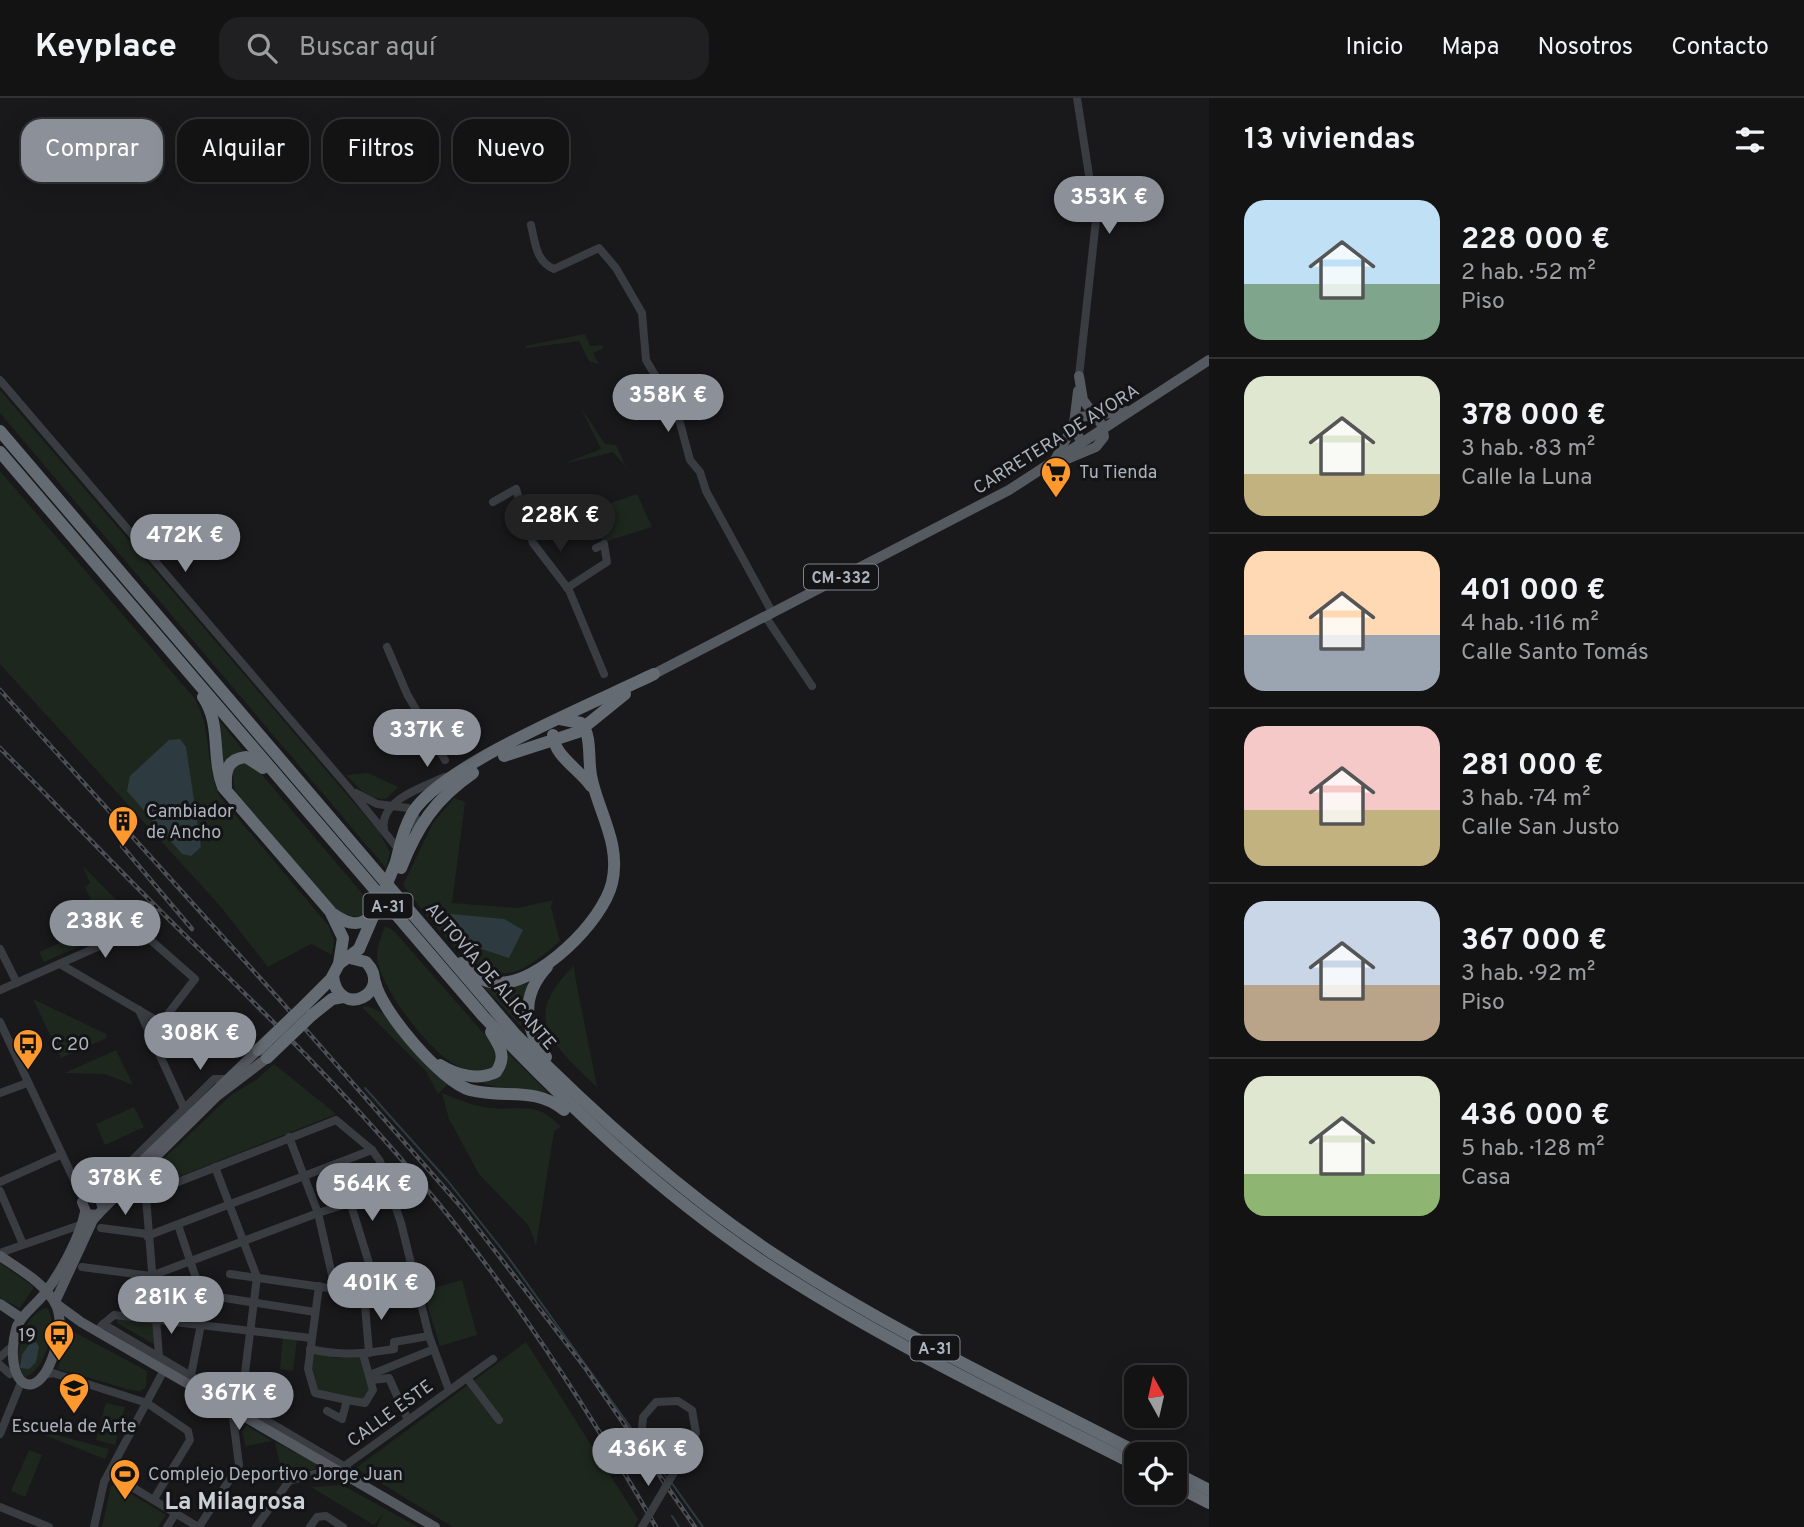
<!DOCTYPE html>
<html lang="es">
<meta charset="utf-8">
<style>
:root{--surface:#131314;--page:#202022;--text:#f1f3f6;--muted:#9d9ea0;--line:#323234;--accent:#8c9099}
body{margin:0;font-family:Overpass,sans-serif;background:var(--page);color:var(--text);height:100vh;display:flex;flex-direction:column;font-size:26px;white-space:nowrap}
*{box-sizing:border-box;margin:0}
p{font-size:23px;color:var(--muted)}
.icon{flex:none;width:38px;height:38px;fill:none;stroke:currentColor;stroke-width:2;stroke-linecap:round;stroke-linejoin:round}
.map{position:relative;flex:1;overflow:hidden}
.panel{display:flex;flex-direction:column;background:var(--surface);width:595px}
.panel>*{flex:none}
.hud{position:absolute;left:21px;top:21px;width:665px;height:63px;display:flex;gap:14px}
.needle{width:46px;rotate:352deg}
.fabs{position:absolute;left:1124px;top:1267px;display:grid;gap:14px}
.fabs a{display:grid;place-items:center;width:63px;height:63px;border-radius:14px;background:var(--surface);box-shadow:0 7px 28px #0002,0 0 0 2px var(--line);font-size:35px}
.price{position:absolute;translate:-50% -60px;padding:0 16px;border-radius:24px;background:var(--accent);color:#fff;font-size:23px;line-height:46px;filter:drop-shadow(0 2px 4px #0008)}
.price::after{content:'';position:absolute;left:50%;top:42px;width:21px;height:16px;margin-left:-10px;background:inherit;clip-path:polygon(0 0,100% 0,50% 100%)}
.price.selected{background:#222;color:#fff}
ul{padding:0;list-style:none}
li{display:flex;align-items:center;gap:21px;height:175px;padding:0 35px}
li+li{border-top:2px solid var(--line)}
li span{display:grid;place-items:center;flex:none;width:196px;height:140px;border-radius:21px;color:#555}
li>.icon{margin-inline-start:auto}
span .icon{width:84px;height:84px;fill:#fffc;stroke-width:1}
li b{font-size:30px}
h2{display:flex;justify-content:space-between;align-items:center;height:84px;padding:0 35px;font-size:30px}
.chip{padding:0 24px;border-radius:21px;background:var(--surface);box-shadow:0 7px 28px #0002,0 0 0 2px var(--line);font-size:24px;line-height:63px}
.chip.selected{background:var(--accent);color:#fff}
header{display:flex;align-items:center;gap:42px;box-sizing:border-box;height:98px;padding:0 35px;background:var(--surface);border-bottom:2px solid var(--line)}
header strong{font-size:33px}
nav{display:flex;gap:38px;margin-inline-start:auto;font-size:24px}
.search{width:490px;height:63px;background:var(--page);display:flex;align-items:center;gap:18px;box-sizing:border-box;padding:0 24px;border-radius:21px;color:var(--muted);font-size:26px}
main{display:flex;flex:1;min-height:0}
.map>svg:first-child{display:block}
</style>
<header>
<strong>Keyplace</strong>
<div class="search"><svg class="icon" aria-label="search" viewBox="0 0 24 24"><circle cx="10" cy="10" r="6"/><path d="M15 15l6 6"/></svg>Buscar aquí</div>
<nav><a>Inicio</a><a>Mapa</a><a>Nosotros</a><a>Contacto</a></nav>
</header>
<main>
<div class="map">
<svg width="1209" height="1429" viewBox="0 0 1209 1429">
<rect width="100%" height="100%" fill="#19191b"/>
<!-- green -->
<g fill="#1e271e">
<path d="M585,236l5,12 12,-1 2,3 -11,5 6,11 -10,-3 -10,-20 -52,7 -2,-2z"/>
<path d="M0,292l379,442 11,20 -4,16 -386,-455z"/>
<path d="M581,310l24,36 11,1 10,22 -13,-15 -50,12 38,-15z"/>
<path d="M0,373l195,228c18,33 9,64 25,98l108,128 6,15 -2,15 -21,-11 -43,23 -47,-60 -221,-243z"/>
<path d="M637,396l15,33 -48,15 -19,-30z"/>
<path d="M220,623l25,32 -22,17z"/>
<path d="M249,665l9,7 113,134 -10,13 -22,-3 -104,-123 -3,-21 7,-6z"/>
<path d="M368,675l30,14 -12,12 -11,-1 -12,-6 -17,-17z"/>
<path d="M454,700l11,4 -13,101 66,5 35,-8 -2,7 9,34c-14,12 -33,29 -51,32 -40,6 -84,-61 -106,-88l30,-62z"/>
<path d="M83,768l41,42 -13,6 -5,-10 -11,4 -10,-21 5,-4z"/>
<path d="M86,818l10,23 -52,23 -5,-10 37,-16 -5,-14z"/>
<path d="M385,828l9,5 98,112 4,20 -9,8c-11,-1 -23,-1 -33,-7 -26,-15 -78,-80 -77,-111 1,-9 5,-18 8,-27z"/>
<path d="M574,868l1,10 22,111c-44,-42 -78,-69 -23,-121z"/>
<path d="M529,885l-10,26 3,18 -39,-41 17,4z"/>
<path d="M33,901l73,35 1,4 -46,20z"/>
<path d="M367,908l14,6 67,72 -10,10 -12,-23 -64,-64z"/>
<path d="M116,952l17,35 -28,-11 -40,-1z"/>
<path d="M507,954l41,41c-25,-5 -49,-2 -73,-13l10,1z"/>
<path d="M274,966l62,50 -183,73 -1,-17 79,-75 25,-15z"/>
<path d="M442,995c15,6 31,13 48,15 32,3 46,-8 71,19l-7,4 -18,115 -7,-20 -50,-52 -30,-55z"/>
<path d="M134,1009l10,20 -39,18 -9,-21z"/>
<path d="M0,1165l34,24 -14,21 -20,-10z"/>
<path d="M462,1182l15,55 -37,11 -17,-55z"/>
<path d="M47,1210c12,16 -2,63 -22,69l-8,-9c1,-20 7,-55 30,-60z"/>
<path d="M117,1221l37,5 3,22 -40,-23z"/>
<path d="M70,1232l77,41 -1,16 -6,4 -9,-1 -73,-21 9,-38z"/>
<path d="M283,1239l14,3 -4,31 -13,-2z"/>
<path d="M526,1244l112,177 -4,8h-181l-97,-59z"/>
<path d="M310,1251l26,9 24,-3 10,34 -8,12 -48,-11 -5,-17z"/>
<path d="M106,1305l19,4 -10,38 -19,-5z"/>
<path d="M19,1327l90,24 -4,10z"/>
<path d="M246,1327l26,16 -26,5 -4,-14z"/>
<path d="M275,1344l41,21v5l-21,9 -14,-8z"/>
<path d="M29,1352l13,5 -17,42 -14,-6z"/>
<path d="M116,1387l50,30 -8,12h-56l9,-41z"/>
<path d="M342,1387l76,42h-41l6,-13 -9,11 -63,-38z"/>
</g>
<!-- water -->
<g fill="#2d3b41">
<path d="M180,641l6,8 15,100 -10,9 -9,-2 -55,-63 3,-15 39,-36z"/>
<path d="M430,814l74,7 19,11 -14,28 -57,-19z"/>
<path d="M36,1244l3,5 -3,15 -7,7 -9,-1 2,-13 8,-12z"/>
</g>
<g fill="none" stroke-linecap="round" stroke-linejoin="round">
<!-- stream -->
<g stroke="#2d3b41" stroke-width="2">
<path d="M365,990l82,92 61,77 159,221"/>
<path d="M671,1384l32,45"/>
<path d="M672,1418l7,11"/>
</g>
<!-- minor -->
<g stroke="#393c41" stroke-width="8">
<path d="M1077,0l19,122 -17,156"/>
<path d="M531,127c4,17 5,37 23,44l45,-21 17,20 26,45 4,47 31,52 13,48 10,12 6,19 66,121"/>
<path d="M0,282l348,407 51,63"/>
<path d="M493,404l23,-13 17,54 36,47 35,84"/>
<path d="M567,490l40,-26 -3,-18 -8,4"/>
<path d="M765,518l47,70"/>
<path d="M387,549l20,47 38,66"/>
<path d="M356,695l21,11 31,4 8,10v12"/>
<path d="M384,732c-5,-30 39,-43 61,-53"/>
<path d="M0,851l17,34"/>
<path d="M60,866l101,59"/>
<path d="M0,892l138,-61 57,50 -44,57"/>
<path d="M139,912l45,98"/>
<path d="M0,924l83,177"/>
<path d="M0,995l27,-10"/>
<path d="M289,1039l29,76 17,75"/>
<path d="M338,1065l40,129"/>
<path d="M215,1069l42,110 -16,128"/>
<path d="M134,1081l7,1 4,5 2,-20"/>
<path d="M0,1084l60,-27"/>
<path d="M145,1087l14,171"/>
<path d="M0,1093l23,53"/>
<path d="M94,1095l13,-8 107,-106h12"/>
<path d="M145,1097l191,-75 36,30 8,11 21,62 28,113 20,54"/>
<path d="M178,1127l22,65 5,5 110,17"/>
<path d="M101,1130l46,6"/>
<path d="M147,1138l225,-86"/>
<path d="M0,1155l80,-28"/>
<path d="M82,1169l69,9 167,-63 72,-23"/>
<path d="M230,1176l134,19 52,-5"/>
<path d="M319,1188l-11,83 7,24 32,7"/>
<path d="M364,1195l5,60"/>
<path d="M103,1226l244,144"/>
<path d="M101,1228l13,-11 197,23"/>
<path d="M310,1251c30,7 54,5 84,0v-7l35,-6"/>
<path d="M0,1259l9,-8"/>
<path d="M0,1267l10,9"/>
<path d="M43,1277l10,-2 94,30 41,28 2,9 -36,59"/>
<path d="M191,1277l10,-51"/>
<path d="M370,1277l64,-26"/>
<path d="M467,1280l32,42"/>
<path d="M372,1282l17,-2 19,42"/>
<path d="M327,1313l15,8 5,-19 18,3 8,-13 -10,-36"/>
<path d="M642,1331l1,-12 13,-15 22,-1 14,9 4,23 -17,31"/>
<path d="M0,1336l20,-49"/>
<path d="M109,1375l89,54"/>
<path d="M0,1409l49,20"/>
<path d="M94,1429l10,-45 60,-112"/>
<path d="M167,1429l9,-14"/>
<path d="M199,1429l40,-62 -7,-55"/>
<path d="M256,1429l33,-46 57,-16 147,-106"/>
<path d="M310,1429l7,-10 9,-1 17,11"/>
</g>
<!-- major -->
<g stroke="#555960" stroke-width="10">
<path d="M1082,345l-8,-15 6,-11 46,-6"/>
<path d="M1056,360l18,-34 4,-33"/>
<path d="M1065,362l31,-13 8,-10 -2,-12 -19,-25 -4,-24"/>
<path d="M654,576l355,-184 200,-130"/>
<path d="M99,1098l13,-6 146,-140"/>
<path d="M103,1111l114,-113 50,-38"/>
<path d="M0,1158c19,13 45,27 56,49 5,11 4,25 1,37 -17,72 -57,43 -40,-16 7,-14 19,-21 28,-33 16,-21 35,-56 40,-81"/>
<path d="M55,1204l38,-82 10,-11 -4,-13 -11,-2 -6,8 5,12 10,1"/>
<path d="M55,1205l26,19 354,205"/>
<path d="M0,1206l21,14"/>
</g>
<!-- highway -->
<g stroke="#656b72" stroke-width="12">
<path d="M0,333l515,603c78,79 162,155 254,217 117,78 246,138 371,203"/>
<path d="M0,354l483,564c85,90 174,174 277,244 119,79 249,140 376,205"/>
<path d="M203,599c19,28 8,60 20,90l107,124 13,27 -4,26"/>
<path d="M553,637c1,21 26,34 38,51"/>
<path d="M504,658l74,-24 47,-38"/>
<path d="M226,688c-1,-16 2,-27 20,-29l17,11"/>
<path d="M396,764c4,-17 8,-35 17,-50 30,-48 186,-111 241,-138"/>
<path d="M401,770c16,-41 34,-69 72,-95"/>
<path d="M333,816c14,10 27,14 39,1"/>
<path d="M461,865c9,10 22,19 36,20 42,2 106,-62 115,-100 9,-38 -12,-68 -20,-103 -5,-17 1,-44 -11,-57l-21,-4"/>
<path d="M333,878c5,45 62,17 33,-14l-16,-4"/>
<path d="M375,884c6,29 67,100 95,108 34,9 65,-4 94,20"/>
<path d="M304,908l27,-27 8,-15 20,-15 16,-37"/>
<path d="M312,917l20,-16 11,-2"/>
<path d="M546,959c-23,-30 -25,-62 1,-90"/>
<path d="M440,967c16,10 39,16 56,7 11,-15 4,-26 -5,-40"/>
<path d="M1174,1374l35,18"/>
<path d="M1174,1387l35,18"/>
</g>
<!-- rail casing -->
<g stroke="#4c5056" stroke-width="4.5">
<g id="rail">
<path d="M0,592l279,309 183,209 124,161 109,158"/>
<path d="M0,650c65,65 128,132 194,196 84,81 166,164 240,254 84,102 156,214 222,329"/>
<path d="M122,748l70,83"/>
</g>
</g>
<!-- rail -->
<use href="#rail" stroke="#141416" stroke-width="2" stroke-dasharray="5" stroke-linecap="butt"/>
<!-- minor-bridge -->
<path stroke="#393c41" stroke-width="8" d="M642,1429l37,-63"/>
<!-- highway-bridge -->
<g stroke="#656b72" stroke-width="12">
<path d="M375,814l21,-50"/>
<path d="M258,952l46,-44"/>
<path d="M267,960l45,-43"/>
</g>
</g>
<!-- icons -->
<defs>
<g id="supermarket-pin" transform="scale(1.575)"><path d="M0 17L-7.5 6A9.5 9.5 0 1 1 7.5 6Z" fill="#ff992d" stroke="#141416"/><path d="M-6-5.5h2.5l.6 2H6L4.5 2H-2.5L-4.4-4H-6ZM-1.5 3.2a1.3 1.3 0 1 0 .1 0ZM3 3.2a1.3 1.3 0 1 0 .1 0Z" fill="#111"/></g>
<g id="building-pin" transform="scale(1.575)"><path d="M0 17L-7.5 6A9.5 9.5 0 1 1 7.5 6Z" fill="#ff992d" stroke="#141416"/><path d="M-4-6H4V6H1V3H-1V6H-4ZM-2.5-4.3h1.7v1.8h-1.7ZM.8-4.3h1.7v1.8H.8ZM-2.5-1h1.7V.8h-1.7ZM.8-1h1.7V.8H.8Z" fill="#111"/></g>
<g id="bus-pin" transform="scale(1.575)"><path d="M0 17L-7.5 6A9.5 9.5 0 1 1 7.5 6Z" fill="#ff992d" stroke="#141416"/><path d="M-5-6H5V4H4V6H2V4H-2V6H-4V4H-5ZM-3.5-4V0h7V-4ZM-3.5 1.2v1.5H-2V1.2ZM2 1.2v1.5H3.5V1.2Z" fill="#111"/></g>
<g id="university-pin" transform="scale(1.575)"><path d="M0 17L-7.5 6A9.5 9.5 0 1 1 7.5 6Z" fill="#ff992d" stroke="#141416"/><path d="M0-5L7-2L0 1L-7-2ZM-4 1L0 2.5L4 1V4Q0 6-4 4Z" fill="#111"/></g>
<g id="stadium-pin" transform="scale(1.575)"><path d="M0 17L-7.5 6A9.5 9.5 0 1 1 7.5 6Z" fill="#ff992d" stroke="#141416"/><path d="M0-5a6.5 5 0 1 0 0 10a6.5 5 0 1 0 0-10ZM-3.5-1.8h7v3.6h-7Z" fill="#111"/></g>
</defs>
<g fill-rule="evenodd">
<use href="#supermarket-pin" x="1056" y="374"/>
<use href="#building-pin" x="123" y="723"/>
<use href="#bus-pin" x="28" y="946"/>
<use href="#bus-pin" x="59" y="1237"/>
<use href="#university-pin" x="74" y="1290"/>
<use href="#stadium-pin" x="125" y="1376"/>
</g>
<g text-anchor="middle" stroke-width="6" stroke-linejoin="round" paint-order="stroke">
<!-- shield labels -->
<g fill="#141416" stroke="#7d838a" stroke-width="2">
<rect x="804" y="466.5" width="74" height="25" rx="5"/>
<rect x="363.5" y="795.5" width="49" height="25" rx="5"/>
<rect x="910.5" y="1237.5" width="49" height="25" rx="5"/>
</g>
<g font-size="16" font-weight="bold" fill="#aab2bc">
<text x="841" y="485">CM-332</text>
<text x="388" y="814">A-31</text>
<text x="935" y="1256">A-31</text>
</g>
<!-- street labels -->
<g font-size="18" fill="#aab2bc" stroke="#141416">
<text transform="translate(1056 341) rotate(-32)" y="6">CARRETERA DE AYORA</text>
<text transform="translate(491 878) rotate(49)" y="6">AUTOVÍA DE ALICANTE</text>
<text transform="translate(390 1315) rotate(-36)" y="6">CALLE ESTE</text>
</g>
<!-- poi labels -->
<g font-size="18" fill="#aab2bc" stroke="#141416" text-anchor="start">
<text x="1079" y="380">Tu Tienda</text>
<text x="146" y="719">Cambiador<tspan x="146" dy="21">de Ancho</tspan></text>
<text x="51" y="952">C 20</text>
<text x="36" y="1243" text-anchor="end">19</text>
<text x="74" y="1334" text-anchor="middle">Escuela de Arte</text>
<text x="148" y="1382">Complejo Deportivo Jorge Juan</text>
</g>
<!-- district labels -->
<g font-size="24" font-weight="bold" fill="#ccd1d8" stroke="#141416">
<text x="235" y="1411">La Milagrosa</text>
</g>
</g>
</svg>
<div class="fabs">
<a><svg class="needle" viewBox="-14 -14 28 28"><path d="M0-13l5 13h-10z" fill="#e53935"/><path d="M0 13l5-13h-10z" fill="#9d9ea0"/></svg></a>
<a><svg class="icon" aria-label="locate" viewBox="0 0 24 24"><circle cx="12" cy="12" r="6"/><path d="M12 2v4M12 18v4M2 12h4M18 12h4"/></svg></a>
</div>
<b class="price" style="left:1109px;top:138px">353K €</b>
<b class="price" style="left:668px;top:336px">358K €</b>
<b class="price selected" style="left:560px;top:456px">228K €</b>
<b class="price" style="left:185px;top:476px">472K €</b>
<b class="price" style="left:427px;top:671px">337K €</b>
<b class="price" style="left:105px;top:862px">238K €</b>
<b class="price" style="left:200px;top:974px">308K €</b>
<b class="price" style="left:125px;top:1119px">378K €</b>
<b class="price" style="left:372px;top:1125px">564K €</b>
<b class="price" style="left:381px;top:1224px">401K €</b>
<b class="price" style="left:171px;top:1238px">281K €</b>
<b class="price" style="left:239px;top:1334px">367K €</b>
<b class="price" style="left:648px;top:1390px">436K €</b>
<div class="hud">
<a class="chip selected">Comprar</a>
<a class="chip">Alquilar</a>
<a class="chip">Filtros</a>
<a class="chip">Nuevo</a>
</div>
</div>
<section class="panel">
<h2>13 viviendas<svg class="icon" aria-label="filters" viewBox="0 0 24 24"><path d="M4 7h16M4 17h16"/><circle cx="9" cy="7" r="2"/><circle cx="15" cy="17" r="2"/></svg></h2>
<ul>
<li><span style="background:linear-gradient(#bfe0f5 60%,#7fa58c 0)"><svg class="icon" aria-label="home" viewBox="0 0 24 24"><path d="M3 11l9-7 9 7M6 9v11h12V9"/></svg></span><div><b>228 000 €</b><p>2 hab. · 52 m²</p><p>Piso</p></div></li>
<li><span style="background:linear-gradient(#dfe7d0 70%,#c2b280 0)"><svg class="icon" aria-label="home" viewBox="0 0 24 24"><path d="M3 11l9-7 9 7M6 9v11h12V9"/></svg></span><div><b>378 000 €</b><p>3 hab. · 83 m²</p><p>Calle la Luna</p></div></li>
<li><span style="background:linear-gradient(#ffd9b3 60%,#9aa5b1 0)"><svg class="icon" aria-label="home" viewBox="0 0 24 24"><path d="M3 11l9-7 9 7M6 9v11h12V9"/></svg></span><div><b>401 000 €</b><p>4 hab. · 116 m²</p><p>Calle Santo Tomás</p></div></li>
<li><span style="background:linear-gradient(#f6c9c9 60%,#c2b280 0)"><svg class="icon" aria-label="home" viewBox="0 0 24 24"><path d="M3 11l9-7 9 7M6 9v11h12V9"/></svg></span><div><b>281 000 €</b><p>3 hab. · 74 m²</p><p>Calle San Justo</p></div></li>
<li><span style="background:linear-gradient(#c9d6e8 60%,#b9a48a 0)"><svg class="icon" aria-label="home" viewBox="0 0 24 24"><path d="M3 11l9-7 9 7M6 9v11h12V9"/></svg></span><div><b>367 000 €</b><p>3 hab. · 92 m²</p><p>Piso</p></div></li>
<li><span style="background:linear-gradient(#dfe7d0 70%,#8fb573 0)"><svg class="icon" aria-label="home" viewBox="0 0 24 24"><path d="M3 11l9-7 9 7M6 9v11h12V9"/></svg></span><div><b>436 000 €</b><p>5 hab. · 128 m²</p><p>Casa</p></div></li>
</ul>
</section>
</main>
